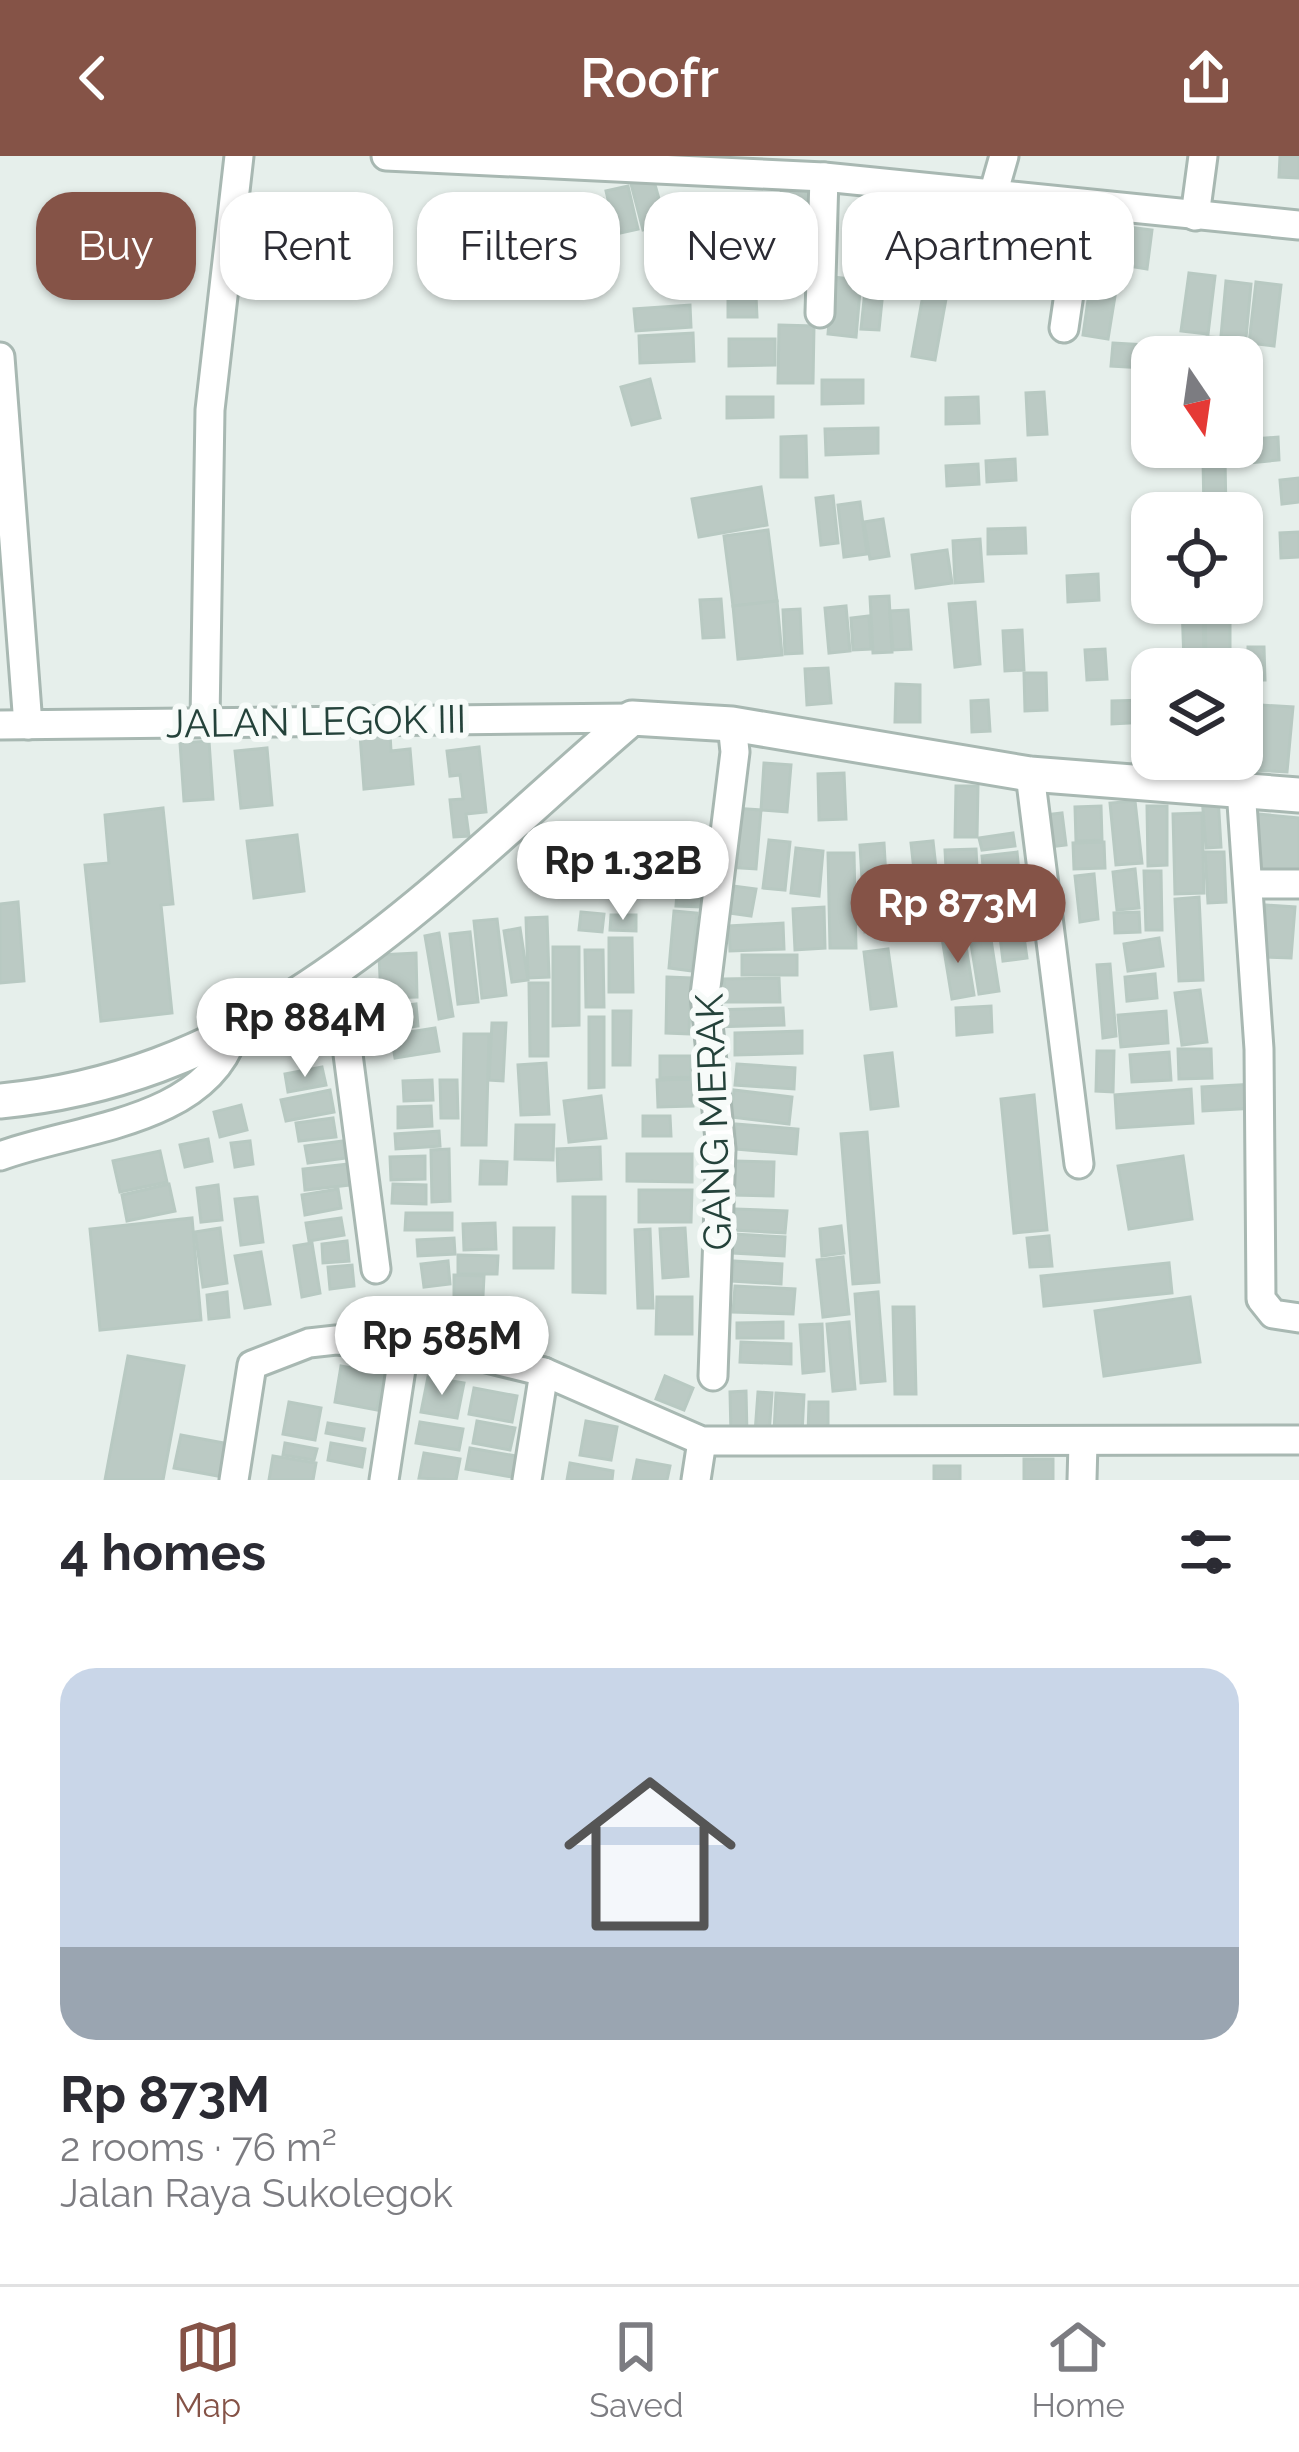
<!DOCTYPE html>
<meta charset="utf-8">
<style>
:root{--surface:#fff;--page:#f2f2f3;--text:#2b2b33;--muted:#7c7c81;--line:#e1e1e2;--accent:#855347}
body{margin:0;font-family:Raleway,sans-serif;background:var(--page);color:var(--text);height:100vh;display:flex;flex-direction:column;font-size:45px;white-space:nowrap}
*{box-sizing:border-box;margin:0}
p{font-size:39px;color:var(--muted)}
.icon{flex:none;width:66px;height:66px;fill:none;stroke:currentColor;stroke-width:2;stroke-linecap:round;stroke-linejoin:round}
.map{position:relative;height:1324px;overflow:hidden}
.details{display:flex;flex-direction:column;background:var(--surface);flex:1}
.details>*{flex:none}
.top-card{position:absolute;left:36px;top:36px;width:1227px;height:108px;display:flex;gap:24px}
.needle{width:78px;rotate:167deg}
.tools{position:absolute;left:1131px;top:180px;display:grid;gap:24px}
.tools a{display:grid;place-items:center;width:132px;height:132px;border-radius:24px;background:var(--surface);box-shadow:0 3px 9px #0004;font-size:60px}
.price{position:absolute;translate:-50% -102px;padding:0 27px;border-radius:42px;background:#fff;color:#222;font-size:39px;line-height:78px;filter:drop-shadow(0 3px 6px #0008)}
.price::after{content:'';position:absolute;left:50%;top:72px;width:36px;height:27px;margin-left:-18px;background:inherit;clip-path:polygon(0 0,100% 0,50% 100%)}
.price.selected{background:var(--accent);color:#fff}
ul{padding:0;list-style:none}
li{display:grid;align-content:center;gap:24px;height:636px;padding:0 60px}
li+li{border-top:3px solid var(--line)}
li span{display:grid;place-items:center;height:372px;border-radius:36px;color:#555}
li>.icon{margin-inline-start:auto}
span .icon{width:216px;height:216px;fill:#fffc;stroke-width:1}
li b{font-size:51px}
h2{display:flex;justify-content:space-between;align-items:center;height:144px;padding:0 60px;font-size:51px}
.tag{padding:0 42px;border-radius:36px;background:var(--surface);box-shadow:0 3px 9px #0004;font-size:42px;line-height:108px}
.tag.selected{background:var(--accent);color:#fff}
header{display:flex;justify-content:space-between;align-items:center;height:156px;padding:0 60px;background:var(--accent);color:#fff;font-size:54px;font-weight:600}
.tabs{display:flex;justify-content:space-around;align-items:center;height:168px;border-top:3px solid var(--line);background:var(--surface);font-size:33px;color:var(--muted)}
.tabs a{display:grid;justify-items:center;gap:6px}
.tabs .selected{color:var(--accent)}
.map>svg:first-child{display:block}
</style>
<header><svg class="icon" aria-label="back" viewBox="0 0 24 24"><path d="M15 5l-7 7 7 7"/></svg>Roofr<svg class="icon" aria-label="share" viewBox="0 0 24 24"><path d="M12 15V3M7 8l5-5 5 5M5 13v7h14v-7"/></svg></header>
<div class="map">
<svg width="1299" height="1324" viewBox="0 0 1299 1324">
<rect width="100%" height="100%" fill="#e6efeb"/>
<!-- building -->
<g fill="#bbcac4" stroke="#b8c9c2" stroke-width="3">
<path d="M1280,0h19v22l-20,-1z"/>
<path d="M652,18l14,50 -23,6 -13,-50z"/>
<path d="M781,26h25v41l-24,1z"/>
<path d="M628,30l10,43 -22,5 -10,-43z"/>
<path d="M603,43l10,48 -26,6 -10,-48z"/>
<path d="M968,55l27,6 -10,44 -26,-5z"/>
<path d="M1011,63l36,11 -17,54 -36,-11z"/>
<path d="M874,65l28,4 -9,48 -27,-5z"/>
<path d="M905,69l28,6 -7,33 -28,-5z"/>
<path d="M781,70l24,1 -1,61h-23z"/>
<path d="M1128,71l24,3 -5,39 -24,-4z"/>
<path d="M934,78l23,4 -22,122 -23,-4z"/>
<path d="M671,82l3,36 -20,2 -3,-36z"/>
<path d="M752,85l2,50 -26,1 -2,-50z"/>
<path d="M756,87h20l1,37 -20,1z"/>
<path d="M723,88v35l-24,1 -1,-35z"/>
<path d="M1189,117l26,3 -7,58 -27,-3z"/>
<path d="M833,121l28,3 -5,57 -28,-3z"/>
<path d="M1226,125l25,3 -5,54 -25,-2z"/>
<path d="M1256,126l25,3 -7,61 -25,-3z"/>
<path d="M1090,130l26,4 -8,49 -25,-4z"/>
<path d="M865,134l18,1 -4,39 -18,-1z"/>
<path d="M756,140l1,21h-29v-20z"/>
<path d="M690,149l1,22 -55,4 -2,-22z"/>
<path d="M779,169l35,1 -1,57h-35z"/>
<path d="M693,177l1,28 -54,2 -1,-27z"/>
<path d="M1207,181l37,2 -1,20 -37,-3z"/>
<path d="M729,183h46v26l-46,1z"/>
<path d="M1113,187l33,2 -2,23 -33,-2z"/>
<path d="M650,223l10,39 -28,7 -11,-38z"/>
<path d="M822,224h41v23l-41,1z"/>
<path d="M1044,236l3,42 -19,1 -2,-42z"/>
<path d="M727,241h46v20l-46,1z"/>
<path d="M978,241l1,26 -33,1v-26z"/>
<path d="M878,272v25l-52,2 -1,-26z"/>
<path d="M806,280l1,41h-26v-40z"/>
<path d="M1278,281l1,23 -42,4 -1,-17h6v-7z"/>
<path d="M1015,303l1,21 -29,2 -1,-21z"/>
<path d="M1203,303h22l1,54h-22z"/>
<path d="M978,308l1,20 -32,2 -1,-20z"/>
<path d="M1299,322v24l-17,2 -2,-24z"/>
<path d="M761,331l6,38 -68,12 -7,-38z"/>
<path d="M833,340l5,47 -17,2 -5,-47z"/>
<path d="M860,346l7,52 -23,3 -6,-52z"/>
<path d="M883,363l6,37 -19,3 -6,-37z"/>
<path d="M1025,372l1,25 -38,1v-25z"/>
<path d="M768,374l9,71 -44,5 -9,-70z"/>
<path d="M1299,376v25l-18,1 -1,-25z"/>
<path d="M980,383l3,42 -28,2 -2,-42z"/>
<path d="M947,394l5,33 -36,5 -4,-33z"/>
<path d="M1098,418l1,26 -31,2 -1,-26z"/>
<path d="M889,440l3,56 -19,1 -3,-56z"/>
<path d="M721,443l3,38 -21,1 -3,-38z"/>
<path d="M777,445l5,54 -44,4 -5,-53z"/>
<path d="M975,446l5,62 -25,3 -6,-63z"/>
<path d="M1182,449h21l1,57h-20z"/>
<path d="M846,450l4,45 -21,2 -4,-45z"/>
<path d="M1205,450h25v54l-24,1z"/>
<path d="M800,453l2,44 -17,1 -2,-44z"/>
<path d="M908,454l3,39 -18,1 -3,-39z"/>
<path d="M869,460l2,33 -18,1 -2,-32z"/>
<path d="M1022,474l2,40 -19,1 -2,-40z"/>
<path d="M1248,491h16l1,33h-17z"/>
<path d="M1105,493l2,30 -20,1 -2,-30z"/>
<path d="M828,512l3,35 -24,2 -2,-36z"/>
<path d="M1024,517h22l1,37 -22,1z"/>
<path d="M896,528l24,1v37h-25z"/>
<path d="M988,544l2,31 -18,1 -1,-31z"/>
<path d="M1146,544l1,22 -35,2v-23z"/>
<path d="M1260,549l33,2 -6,65 -33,-2z"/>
<path d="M390,577l1,18 19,-2 3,35 -49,5 -4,-54z"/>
<path d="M209,585l4,58 -29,2 -4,-58z"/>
<path d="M479,591l7,65 -20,2 3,22 -15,1 -4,-37 13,-1 -3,-24 -10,1 -3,-25z"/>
<path d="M267,592l5,57 -31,3 -6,-57z"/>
<path d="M764,607l27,2 -4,47 -26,-2z"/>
<path d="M844,617l2,46 -27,1 -1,-46z"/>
<path d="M956,630h22l-1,51h-22z"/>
<path d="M1218,640l3,51 -15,1 -4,-51z"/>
<path d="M1135,645l7,62 -26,2 -6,-62z"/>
<path d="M1101,650l1,34 -26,1 -1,-34z"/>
<path d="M1147,650h20v59l-19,1z"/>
<path d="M163,652l10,96 -12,1 11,108 -71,8 -16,-156 24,-2 -4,-48z"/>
<path d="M732,652l29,2 -5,59 -29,-2z"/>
<path d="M1062,657l4,32 -26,3 -4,-32z"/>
<path d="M1202,657l2,80 -29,1 -2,-80z"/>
<path d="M1258,658l41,4v60l-47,-4z"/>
<path d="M1013,677l2,13 -33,4 -3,-12z"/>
<path d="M297,679l7,56 -50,7 -7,-57z"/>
<path d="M769,684l21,2 -5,48 -22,-2z"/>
<path d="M933,685l9,81 -22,3 -9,-82z"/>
<path d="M1104,686l1,26 -31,1 -1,-26z"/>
<path d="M884,687l5,87 -24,2 -5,-87z"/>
<path d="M796,692l27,3 -4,45 -28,-3z"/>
<path d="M976,693l2,37 -31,1 -2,-37z"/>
<path d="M1017,696l5,51 -35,3 -5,-50z"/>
<path d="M1205,696h19l2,50 -18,1z"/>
<path d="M828,697h26l2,95h-26z"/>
<path d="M1135,713l4,39 -22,2 -4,-38z"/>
<path d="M1144,715h17l1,59h-16z"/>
<path d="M1094,718l4,45 -18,3 -5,-46z"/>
<path d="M678,723l25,1 -1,27 -26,-1z"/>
<path d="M733,730l23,3 -5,27 -22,-3z"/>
<path d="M1199,741l4,83 -24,1 -4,-82z"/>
<path d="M18,746l6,79 -24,2v-79z"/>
<path d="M1266,749l29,2 -4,51 -29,-1z"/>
<path d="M824,751l1,41 -30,2 -2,-41z"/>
<path d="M1020,753l7,49 -24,3 -6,-49z"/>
<path d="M674,755l23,2 -5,58 -23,-3z"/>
<path d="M581,756l23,2 -2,18 -23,-2z"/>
<path d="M1139,756l1,20 -25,1 -1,-20z"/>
<path d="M611,759h25v16l-26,-1z"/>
<path d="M547,761l2,60 -21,1 -2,-60z"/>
<path d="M497,763l9,76 -24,3 -8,-77z"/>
<path d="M783,767l1,26 -54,2 -1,-25z"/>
<path d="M989,771l10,64 -20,3 -10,-63z"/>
<path d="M520,772l8,52 -16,2 -8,-51z"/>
<path d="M470,776l8,70 -20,2 -8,-70z"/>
<path d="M439,777l14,83 -14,3 -14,-83z"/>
<path d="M964,778l10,61 -22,4 -10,-61z"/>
<path d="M609,782h23l1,54h-24z"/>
<path d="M1159,782l4,28 -35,5 -4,-27z"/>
<path d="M553,791h26v78l-26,1z"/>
<path d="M888,793l8,57 -25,3 -7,-57z"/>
<path d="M585,794h18l1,57h-18z"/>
<path d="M416,797l1,44 -36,1 -2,-43z"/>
<rect x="742" y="799" width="55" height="20"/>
<path d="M1110,808l6,72 -13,2 -6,-73z"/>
<path d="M1155,818l2,24 -30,3 -2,-24z"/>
<path d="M667,821l24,1 -2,56 -23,-1z"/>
<path d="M779,822l1,24h-55l-1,-23z"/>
<path d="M529,827h19v73h-18z"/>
<path d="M1200,834l7,52 -25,3 -7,-52z"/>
<path d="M416,848l2,22 -30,4 -3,-22z"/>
<path d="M991,850l1,26 -35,3 -1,-27z"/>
<path d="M783,852l1,17 -71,2 -1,-17z"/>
<path d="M613,855h18l-1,54h-17z"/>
<path d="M1166,855l2,32 -47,4 -3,-32z"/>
<path d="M589,861h15v70l-15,1z"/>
<path d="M492,867h14l-3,58 -14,-1z"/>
<path d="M435,872l4,23 -44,7 -4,-23z"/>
<path d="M802,875v22l-67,2v-22z"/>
<path d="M464,878h25l-3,111h-24z"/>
<path d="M1178,893h33l1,29 -33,1z"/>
<path d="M1097,895h17l-1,41 -17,-1z"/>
<path d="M1169,896l2,28 -39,2 -2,-27z"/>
<path d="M892,897l6,53 -27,3 -6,-53z"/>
<path d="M660,900h31v21l-31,1z"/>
<path d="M546,907l3,51 -28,1 -3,-50z"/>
<path d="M737,908l58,4 -1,21 -59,-4z"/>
<path d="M322,911l4,18 -38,7 -3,-18z"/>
<path d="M692,923l1,27 -35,1 -1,-27z"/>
<path d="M432,924l1,20 -29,1 -1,-20z"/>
<path d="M440,924h17l1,38h-17z"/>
<path d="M1255,928l1,24 -53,3 -1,-24z"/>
<path d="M1191,933l2,34 -76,5 -2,-33z"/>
<path d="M330,934l4,22 -48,9 -5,-21z"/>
<path d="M734,934l58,7 -3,27 -58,-7z"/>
<path d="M1034,939l13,135 -33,3 -13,-134z"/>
<path d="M601,940l5,42 -37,4 -5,-41z"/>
<path d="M241,949l6,25 -27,7 -6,-25z"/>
<path d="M431,950l1,20 -34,2v-21z"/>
<path d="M643,960h27l1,20h-28z"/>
<path d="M333,962l3,19 -37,4 -3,-18z"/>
<path d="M736,968l62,5 -2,25 -62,-5z"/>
<path d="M516,969h38l-1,35 -38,-1z"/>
<path d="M439,975l1,15 -44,3 -1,-15z"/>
<path d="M867,976l12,150 -26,2 -12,-150z"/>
<path d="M208,983l4,22 -27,6 -5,-22z"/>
<path d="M250,985l3,23 -18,3 -4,-24z"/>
<path d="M343,985l3,17 -38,5 -3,-17z"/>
<path d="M600,991l1,32 -43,2 -1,-32z"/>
<path d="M449,993l1,52 -18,1 -1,-52z"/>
<path d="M160,995l7,31 -47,10 -7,-31z"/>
<path d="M627,998h65v28l-65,-1z"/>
<path d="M425,1000v23l-34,1 -1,-23z"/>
<path d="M1183,1000l9,63 -63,10 -11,-63z"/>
<path d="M481,1005l26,1 -1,22h-26z"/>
<path d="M734,1005l40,1 -1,34 -40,-1z"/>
<path d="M349,1008l2,21 -46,5 -2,-21z"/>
<path d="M169,1028l6,27 -48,10 -5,-26z"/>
<path d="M393,1028l33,1v19l-34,-1z"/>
<path d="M218,1029l4,35 -21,2 -4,-34z"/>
<path d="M338,1033l3,19 -36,7 -3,-20z"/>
<path d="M639,1034h53l-1,32h-52z"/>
<path d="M257,1041l6,45 -22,3 -6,-46z"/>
<path d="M573,1041h32v96l-32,-1z"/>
<path d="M735,1053l52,2 -2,22 -51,-3z"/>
<path d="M406,1057h46v17h-47z"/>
<path d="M192,1062l9,102 -101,10 -10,-101z"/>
<path d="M341,1062l3,17 -35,6 -3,-18z"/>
<path d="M495,1067l1,26 -32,1 -1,-26z"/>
<path d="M841,1070l3,27 -22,3 -2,-27z"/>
<path d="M220,1072l7,55 -24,4 -8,-55z"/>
<path d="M514,1072h40l-1,40h-39z"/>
<path d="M685,1072l3,48 -25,2 -3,-49z"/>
<path d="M650,1073l3,79h-15l-3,-78z"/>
<path d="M734,1078l51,3 -1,19 -51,-3z"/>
<path d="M1049,1080l3,30 -22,1 -3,-29z"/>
<path d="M454,1082l1,16 -37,2 -1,-16z"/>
<path d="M347,1085l2,20 -26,2 -1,-19z"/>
<path d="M312,1087l8,50 -18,4 -8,-51z"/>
<path d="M261,1096l9,52 -25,4 -10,-52z"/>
<path d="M458,1099l40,1 -1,18h-39z"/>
<path d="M843,1101l6,57 -26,3 -6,-57z"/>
<path d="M448,1105l2,23 -26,3 -3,-23z"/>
<path d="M734,1105l48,3 -1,20 -49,-3z"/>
<path d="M1169,1107l3,30 -128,13 -3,-30z"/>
<path d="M352,1109l2,21 -24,3 -2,-22z"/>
<path d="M454,1119l30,1 -1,20 -29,-1z"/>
<path d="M735,1130l60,3 -2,25 -60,-2z"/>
<path d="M227,1136l2,25 -20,2 -2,-24z"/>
<path d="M878,1136l7,89 -24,2 -6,-89z"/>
<path d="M657,1141h35v37h-36z"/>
<path d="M1190,1141l10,65 -96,14 -9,-65z"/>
<path d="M893,1151h21l2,87h-21z"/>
<path d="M404,1165l62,4 -1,15 -62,-4z"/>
<path d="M783,1166v16h-46v-15z"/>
<path d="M849,1166l6,67 -22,2 -6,-67z"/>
<path d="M468,1168l41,3 -2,22 -40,-3z"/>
<path d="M822,1168l2,47 -21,2 -3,-48z"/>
<path d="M741,1186l50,2v20l-51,-2z"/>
<path d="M128,1200l56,10 -21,114h-58z"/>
<path d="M341,1210l43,8 -7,36 -42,-8z"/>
<path d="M665,1220l28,12 -9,22 -28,-11z"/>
<path d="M428,1221l36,6 -7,35 -36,-6z"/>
<path d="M474,1232l43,8 -5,26 -43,-8z"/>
<path d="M746,1235l1,43 -16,1 -1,-43z"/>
<path d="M758,1236l14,1 -3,41 -14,-1z"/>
<path d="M776,1237l28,2 -2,39 -28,-2z"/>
<path d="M289,1246l32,6 -6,32 -32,-6z"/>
<path d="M809,1246h19v32h-20z"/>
<path d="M477,1265l38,7 -5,22 -37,-7z"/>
<path d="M586,1265l31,6 -6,33 -31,-5z"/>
<path d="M420,1266l43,7 -4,21 -43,-7z"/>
<path d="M328,1267l36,6 -2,11 -36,-7z"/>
<path d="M181,1279l48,9 -6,33 -49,-9z"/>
<path d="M285,1287l32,6 -3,11 -31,-5z"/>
<path d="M331,1287l34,6 -3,18 -34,-7z"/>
<path d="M470,1292l46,8 -4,21 -46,-8z"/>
<path d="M424,1297l36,6 -4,21 -37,-2z"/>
<path d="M273,1300l43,7 -3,17h-44z"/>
<rect x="1024" y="1303" width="29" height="21"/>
<path d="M637,1304l33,6 -3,14h-34z"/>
<path d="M570,1307l43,8 -1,9h-45z"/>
<rect x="934" y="1310" width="26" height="14"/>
</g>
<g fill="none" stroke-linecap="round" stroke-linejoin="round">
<!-- minor casing -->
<g stroke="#a8b8b2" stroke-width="33">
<g id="minor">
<path d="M386,0l438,21 475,48"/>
<path d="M994,35l10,-35"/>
<path d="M1195,60l8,-60"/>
<path d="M820,157l4,-136"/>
<path d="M1064,172l18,-123"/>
<path d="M0,201l28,368"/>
<path d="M205,565l5,-311 29,-254"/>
<path d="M0,569l632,-7"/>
<path d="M1030,618l49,390"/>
<path d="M1241,633l18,260 2,250 12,15 26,4"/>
<path d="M1251,728h48"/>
<path d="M337,814l39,299"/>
<path d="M0,1000c76,-28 203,-33 233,-120"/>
<path d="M713,1220l8,-227 -16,-154 30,-243 -3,-28"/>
<path d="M234,1324l18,-115 57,-22 27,-3 122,11 86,21 158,69 597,-1"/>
<path d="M384,1324l21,-137"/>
<path d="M527,1324l17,-108"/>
<path d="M696,1324l6,-39"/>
<path d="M1082,1324l1,-37"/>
</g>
</g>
<!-- tertiary casing -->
<g stroke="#a8b8b2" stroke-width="39">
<path id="tertiary" d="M0,945c271,-25 437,-216 632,-383l100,6 298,50 269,21"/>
</g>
<!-- minor -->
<use href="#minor" stroke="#fff" stroke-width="27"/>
<!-- tertiary -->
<use href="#tertiary" stroke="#fff" stroke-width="33"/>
</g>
<g text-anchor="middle" stroke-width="12" stroke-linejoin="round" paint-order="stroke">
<!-- street labels -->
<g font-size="39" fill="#24423a" stroke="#f7fbf9">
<text transform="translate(316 565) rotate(-1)" y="14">JALAN LEGOK III</text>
<text transform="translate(713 966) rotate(-92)" y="14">GANG MERAK</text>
</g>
</g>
</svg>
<div class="tools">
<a><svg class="needle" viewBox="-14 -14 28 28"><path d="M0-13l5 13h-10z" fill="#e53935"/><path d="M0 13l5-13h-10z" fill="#7c7c81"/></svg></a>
<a><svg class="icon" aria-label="locate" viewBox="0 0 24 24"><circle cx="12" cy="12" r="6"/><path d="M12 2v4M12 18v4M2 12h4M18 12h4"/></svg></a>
<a><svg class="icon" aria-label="layers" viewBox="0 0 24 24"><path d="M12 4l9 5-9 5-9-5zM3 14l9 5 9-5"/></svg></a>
</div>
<b class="price" style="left:623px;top:767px">Rp 1.32B</b>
<b class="price selected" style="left:958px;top:810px">Rp 873M</b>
<b class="price" style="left:305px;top:924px">Rp 884M</b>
<b class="price" style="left:442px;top:1242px">Rp 585M</b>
<div class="top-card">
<a class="tag selected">Buy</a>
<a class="tag">Rent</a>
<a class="tag">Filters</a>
<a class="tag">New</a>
<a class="tag">Apartment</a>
</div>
</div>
<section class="details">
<h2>4 homes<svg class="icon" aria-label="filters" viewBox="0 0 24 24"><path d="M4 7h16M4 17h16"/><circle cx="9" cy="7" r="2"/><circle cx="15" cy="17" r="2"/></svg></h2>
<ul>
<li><span style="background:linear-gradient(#c9d6e8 75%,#9aa5b1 0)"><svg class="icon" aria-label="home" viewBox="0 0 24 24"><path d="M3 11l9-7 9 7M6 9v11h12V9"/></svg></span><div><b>Rp 873M</b><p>2 rooms · 76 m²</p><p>Jalan Raya Sukolegok</p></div></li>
</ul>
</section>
<nav class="tabs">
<a class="selected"><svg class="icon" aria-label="map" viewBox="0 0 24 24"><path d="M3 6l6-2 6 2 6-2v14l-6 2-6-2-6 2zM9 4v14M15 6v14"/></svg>Map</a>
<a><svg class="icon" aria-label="saved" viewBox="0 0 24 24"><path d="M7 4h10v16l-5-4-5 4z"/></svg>Saved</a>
<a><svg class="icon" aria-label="home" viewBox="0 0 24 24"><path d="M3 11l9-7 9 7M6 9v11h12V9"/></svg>Home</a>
</nav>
